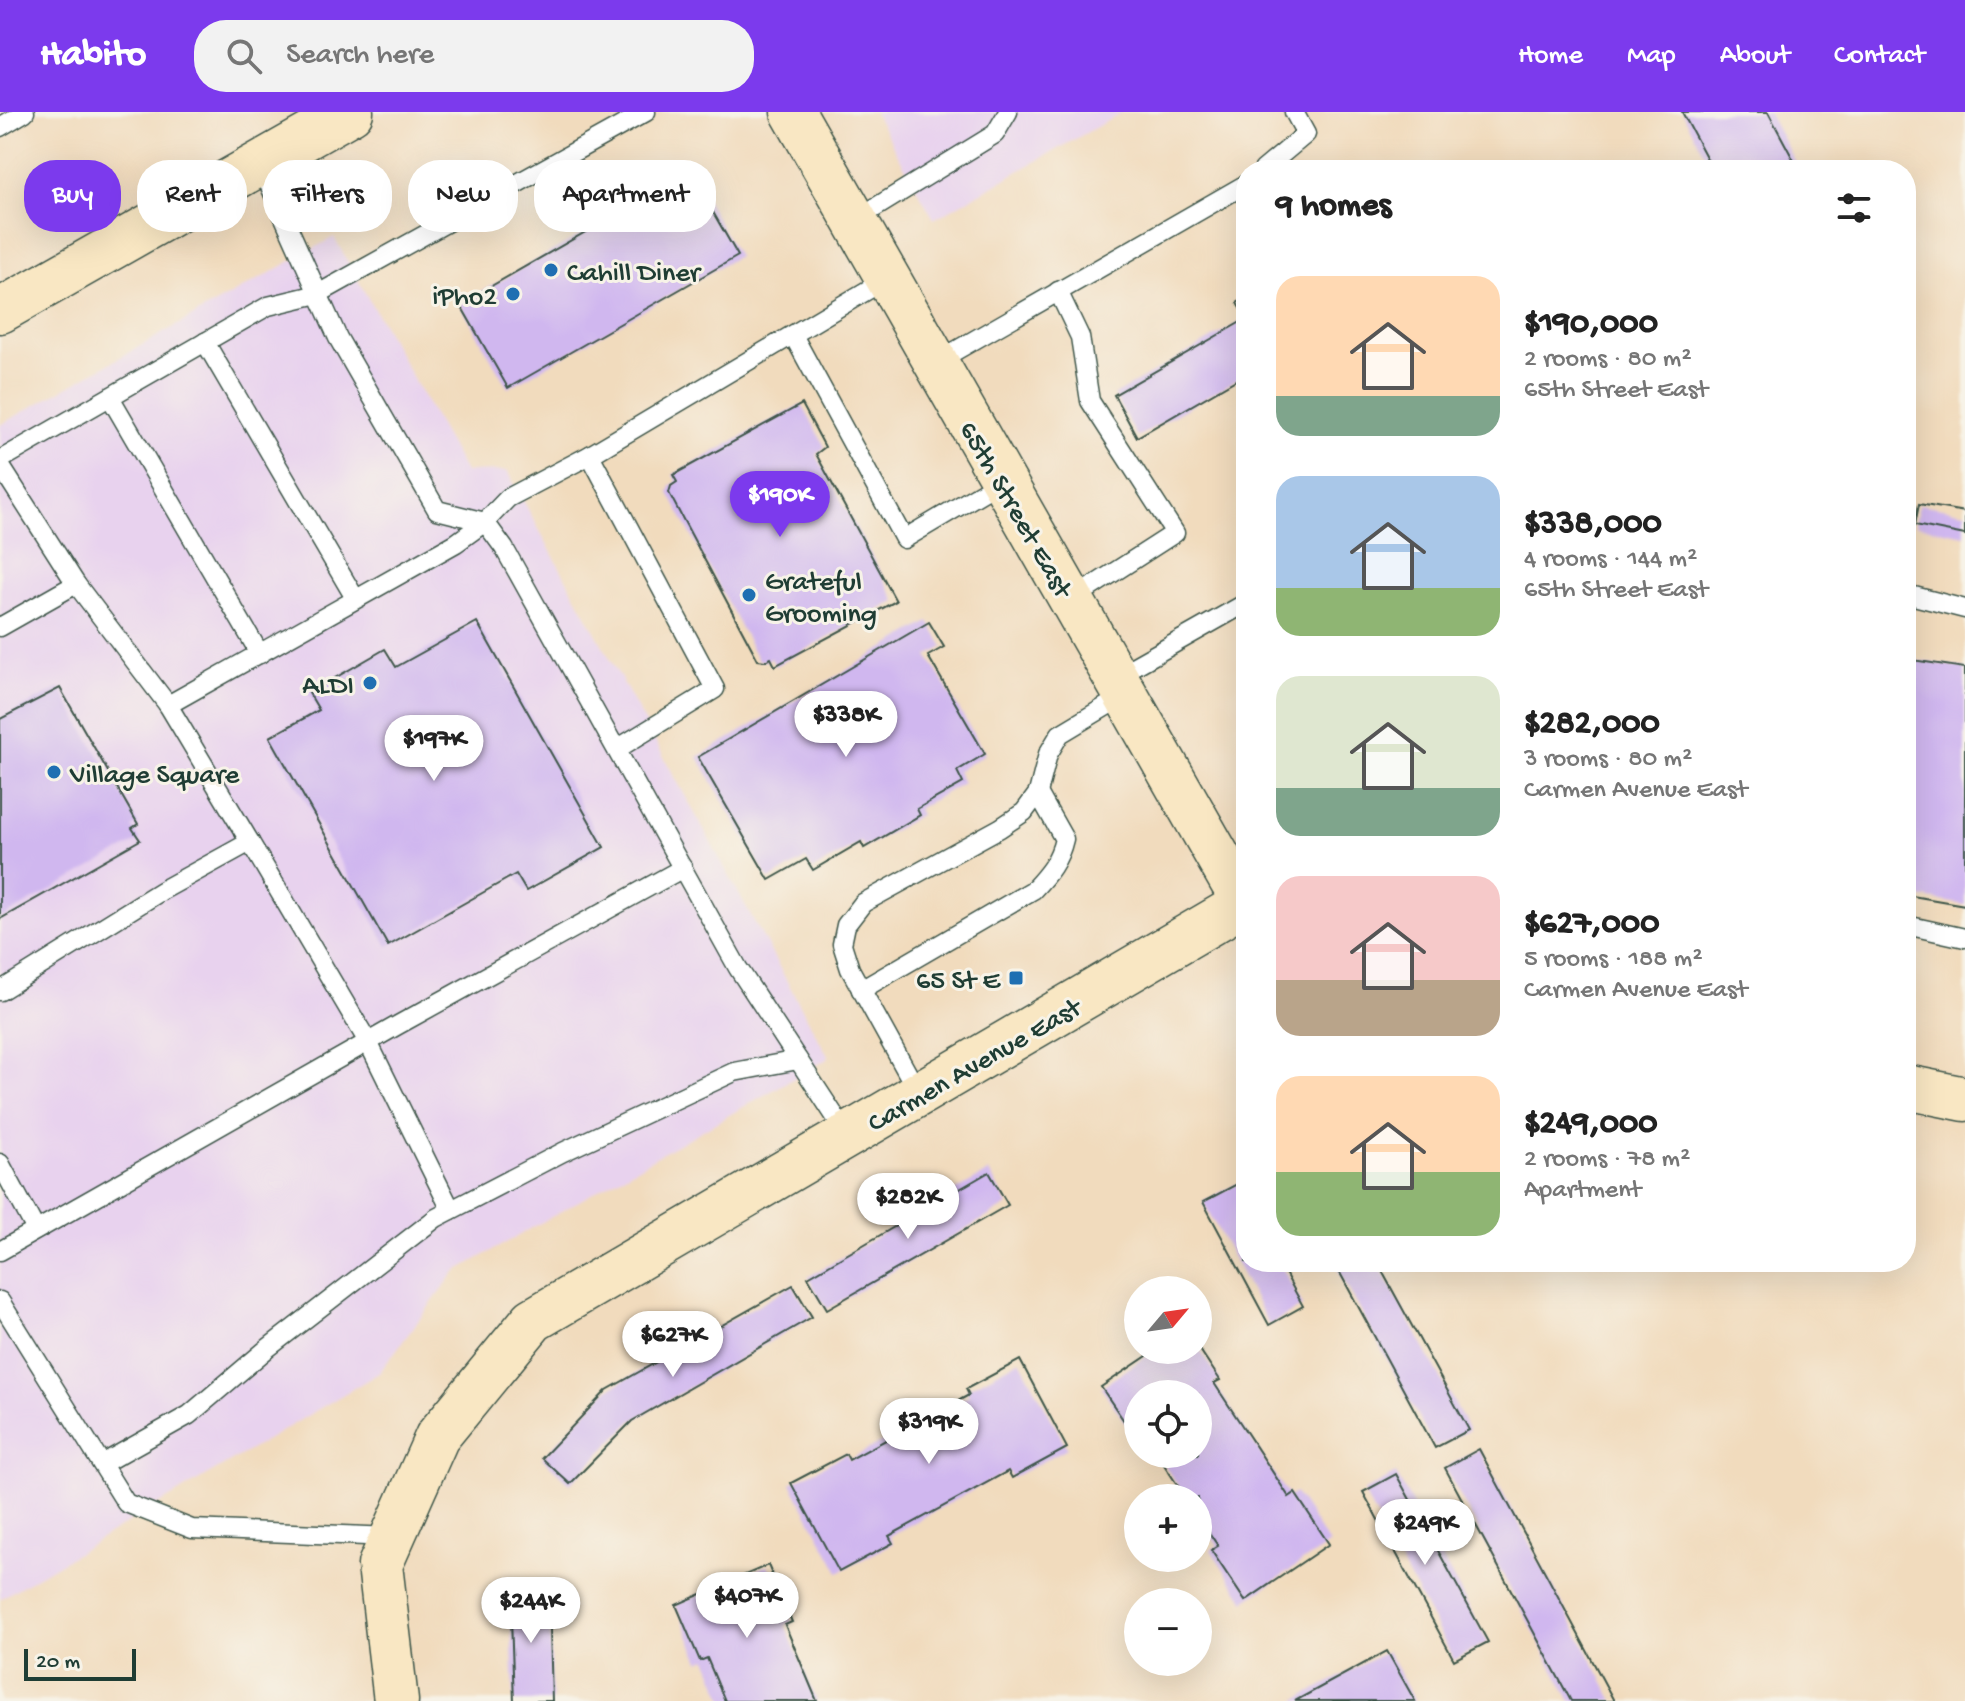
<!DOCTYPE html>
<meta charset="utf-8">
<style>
:root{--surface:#fff;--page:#f2f2f2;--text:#222;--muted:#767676;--accent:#7c3aed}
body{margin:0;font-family:"Gochi Hand",sans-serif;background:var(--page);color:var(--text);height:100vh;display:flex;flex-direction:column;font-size:30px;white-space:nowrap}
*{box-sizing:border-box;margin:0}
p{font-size:26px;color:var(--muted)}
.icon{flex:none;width:44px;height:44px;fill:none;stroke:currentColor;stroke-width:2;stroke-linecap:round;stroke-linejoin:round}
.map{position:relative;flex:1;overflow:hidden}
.panel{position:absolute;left:1236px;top:48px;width:680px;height:1112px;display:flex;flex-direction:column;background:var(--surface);border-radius:32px;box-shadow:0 8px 32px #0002}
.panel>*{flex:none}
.hud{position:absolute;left:24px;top:48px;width:760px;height:72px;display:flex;gap:16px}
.needle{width:52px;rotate:61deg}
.fabs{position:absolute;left:1124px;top:1164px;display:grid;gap:16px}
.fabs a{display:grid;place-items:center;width:88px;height:88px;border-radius:50%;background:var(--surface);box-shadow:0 8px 32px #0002;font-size:40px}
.scale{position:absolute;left:24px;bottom:20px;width:112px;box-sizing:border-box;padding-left:8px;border:4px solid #1f3d34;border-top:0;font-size:22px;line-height:28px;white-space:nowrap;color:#1f3d34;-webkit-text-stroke:6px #f7f3e8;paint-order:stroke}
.price{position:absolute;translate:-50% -68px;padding:0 18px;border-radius:28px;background:#fff;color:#222;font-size:26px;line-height:52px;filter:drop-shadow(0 2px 4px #0008)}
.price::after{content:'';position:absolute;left:50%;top:48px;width:24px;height:18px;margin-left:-12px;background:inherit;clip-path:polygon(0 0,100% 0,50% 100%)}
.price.on{background:var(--accent);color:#fff}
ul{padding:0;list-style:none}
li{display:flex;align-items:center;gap:24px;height:200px;padding:0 40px}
li span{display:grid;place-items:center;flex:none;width:224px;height:160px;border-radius:24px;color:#555}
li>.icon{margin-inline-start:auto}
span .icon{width:96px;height:96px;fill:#fffc;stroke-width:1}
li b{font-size:34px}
h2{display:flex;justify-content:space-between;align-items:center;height:96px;padding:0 40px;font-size:34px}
.tag{padding:0 28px;border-radius:32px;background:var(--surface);box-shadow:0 8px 32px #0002;font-size:28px;line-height:72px}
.tag.on{background:var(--accent);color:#fff}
header{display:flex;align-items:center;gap:48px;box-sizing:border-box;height:112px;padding:0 40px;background:var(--accent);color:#fff}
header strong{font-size:38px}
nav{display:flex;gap:44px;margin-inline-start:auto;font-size:28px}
.search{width:560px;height:72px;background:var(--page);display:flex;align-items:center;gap:20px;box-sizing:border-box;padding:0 28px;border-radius:32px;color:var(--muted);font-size:30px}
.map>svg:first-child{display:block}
</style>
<header>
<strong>Habito</strong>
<div class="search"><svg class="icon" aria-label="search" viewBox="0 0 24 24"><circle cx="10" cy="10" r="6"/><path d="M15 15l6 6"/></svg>Search here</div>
<nav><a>Home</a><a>Map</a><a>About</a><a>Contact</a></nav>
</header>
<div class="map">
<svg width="1965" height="1589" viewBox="0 0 1965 1589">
<rect width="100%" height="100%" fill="#f7f3e8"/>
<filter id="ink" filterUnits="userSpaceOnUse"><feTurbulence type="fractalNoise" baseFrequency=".0125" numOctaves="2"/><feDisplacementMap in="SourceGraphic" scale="16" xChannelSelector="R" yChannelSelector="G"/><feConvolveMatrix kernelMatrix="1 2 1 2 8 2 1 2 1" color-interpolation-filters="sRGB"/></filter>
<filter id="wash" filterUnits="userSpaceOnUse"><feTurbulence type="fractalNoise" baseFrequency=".006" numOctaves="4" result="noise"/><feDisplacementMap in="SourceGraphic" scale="32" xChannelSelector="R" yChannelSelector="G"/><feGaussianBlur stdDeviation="1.8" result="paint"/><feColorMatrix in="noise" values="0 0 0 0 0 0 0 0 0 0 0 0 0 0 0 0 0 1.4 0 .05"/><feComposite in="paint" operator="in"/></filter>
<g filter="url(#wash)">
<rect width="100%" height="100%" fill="#f1dbbd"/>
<!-- built -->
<g fill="#e8d2ee">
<path d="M874,0h249l-189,107z"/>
<path d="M334,125l131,235 42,-1 322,587 -374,214 -76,101 -379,226v-1174z"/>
</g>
<g id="blocks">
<!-- building -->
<g fill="#d0b7ef">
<path d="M1682,0h86l31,58h-86z"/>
<path d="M690,60l48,84 -230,132 -48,-84z"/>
<path d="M1246,186v76l-109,63 -23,-42 132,-76 -9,-16z"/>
<path d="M802,292l23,43 -9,7 80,147 -121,65 -4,-8 -6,3 -7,-1 -89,-167 2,-7 6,-4 -4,-7z"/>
<path d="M1919,392l46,8v23l-50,-10z"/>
<path d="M477,510l127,225 -78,44 -10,-17 -128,72 -118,-209 49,-27 -10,-17 76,-44 11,18z"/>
<path d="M929,510l15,25 -16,9 57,98 -28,17 6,12 -46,26 3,6 -56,33 -3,-6 -48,28 -7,-11 -37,21 -71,-123z"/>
<path d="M1906,547l59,9v237l-59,-10z"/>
<path d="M60,576l78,136 -6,4 8,12 -140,79v-200z"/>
<path d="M989,1060l19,33 -181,104 -19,-32z"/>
<path d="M1237,1072l9,17v61h33l24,44 -34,19 -66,-123z"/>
<path d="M1334,1150h43l92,168 -34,18z"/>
<path d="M793,1173l19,32 -180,104 -62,63 -28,-26 65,-68z"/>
<path d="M1156,1238h44l20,30 -6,3 75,114 6,-4 34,51 -84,57 -34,-51 7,-4 -20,-30v-18h-12l-29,-44h41v-60h-60v41l-3,2 -34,-50z"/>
<path d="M1020,1248l47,88 -55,30 -4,-7 -119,65 4,7 -54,29 -48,-89 55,-29 3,6 120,-65 -3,-6z"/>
<path d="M1479,1337l135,252h-43l-126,-233z"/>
<path d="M1396,1362l92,168 -34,18 -91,-168z"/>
<path d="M768,1453l24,57 -7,3 32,76h-92l-18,-43 -7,3 -24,-56z"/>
<path d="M549,1477l3,112h-38l-4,-110z"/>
<path d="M1387,1539l28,50h-120z"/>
</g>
</g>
</g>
<g filter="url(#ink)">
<use href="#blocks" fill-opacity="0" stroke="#3e5549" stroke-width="2"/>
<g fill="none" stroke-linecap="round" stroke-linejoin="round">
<!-- lane casing -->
<g stroke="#3e5549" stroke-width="21">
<g id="lane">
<path d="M0,15l25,-15"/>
<path d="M260,52l78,174 99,172 48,12 19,26 234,420 110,168"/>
<path d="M1263,58l43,-36 -12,-22"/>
<path d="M855,108l140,-86 13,-22"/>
<path d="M1058,179l22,46 10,64 85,132 -104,67"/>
<path d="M793,223l111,204 99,-59"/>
<path d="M205,230l150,256"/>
<path d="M936,250l310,-178"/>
<path d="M110,285l150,257"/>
<path d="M590,343l125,234 -98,60"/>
<path d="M0,348l268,-154 50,-12 328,-182"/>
<path d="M0,353l76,119 92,121 82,137 -89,49 -161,100"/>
<path d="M1906,482l59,15"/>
<path d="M0,515l76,-43"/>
<path d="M1115,565l131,-74"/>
<path d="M168,593l288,-162 29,-21 23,-24 82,-43 298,-177"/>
<path d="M250,730l118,200 83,168"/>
<path d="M1906,813l59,13"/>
<path d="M861,878l172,-100c15,-16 26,-29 31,-51l-26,-46"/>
<path d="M919,982l-69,-125 -8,-25 4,-19 17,-22 137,-75 24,-16 14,-19 10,-39 12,-20 65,-39"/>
<path d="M0,1051l36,67"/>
<path d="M0,1139l398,-226 285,-157"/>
<path d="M0,1189l126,202 66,26 200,8"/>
<path d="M102,1352l87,-49 79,-67 168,-130 127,-66 171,-80 64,-12"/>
</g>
</g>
<!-- secondary casing -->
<g stroke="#3e5549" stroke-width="47">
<g id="secondary">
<path d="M793,0l453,794"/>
<path d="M0,199l351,-199"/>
<path d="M1906,975l59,12"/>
<path d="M396,1589l-16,-136 57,-128 96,-117 710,-416"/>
</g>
</g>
<!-- lane -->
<use href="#lane" stroke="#fff" stroke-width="18"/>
<!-- secondary -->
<use href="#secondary" stroke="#f9e7c3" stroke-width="44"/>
</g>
</g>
<!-- markers -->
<g fill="#1f6fb2" stroke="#f7f3e8" stroke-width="3">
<circle cx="551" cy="158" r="8"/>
<circle cx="513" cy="182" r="8"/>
<circle cx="749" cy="483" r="8"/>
<circle cx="370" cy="571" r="8"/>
<circle cx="54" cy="660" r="8"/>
<rect x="1008" y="858" width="16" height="16" rx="4"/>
</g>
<g text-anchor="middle" stroke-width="6" stroke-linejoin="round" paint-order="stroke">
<!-- poi labels -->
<g font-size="28" fill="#1f3d34" stroke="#f7f3e8" text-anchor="start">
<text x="567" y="168">Cahill Diner</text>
<text x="497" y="192" text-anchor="end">iPho2</text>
<text x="765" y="477">Grateful<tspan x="765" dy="32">Grooming</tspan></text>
<text x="354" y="581" text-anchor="end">ALDI</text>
<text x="70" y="670">Village Square</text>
<text x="1000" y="876" text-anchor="end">65 St E</text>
</g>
<!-- street labels -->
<g font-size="28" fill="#1f3d34" stroke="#f7f3e8">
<text transform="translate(1018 396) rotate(60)" y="10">65th Street East</text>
<text transform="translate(973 951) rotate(-30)" y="10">Carmen Avenue East</text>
</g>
</g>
</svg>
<div class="fabs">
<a><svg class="needle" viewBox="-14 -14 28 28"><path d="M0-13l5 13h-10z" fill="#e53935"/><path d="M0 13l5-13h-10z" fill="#767676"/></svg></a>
<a><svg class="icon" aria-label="locate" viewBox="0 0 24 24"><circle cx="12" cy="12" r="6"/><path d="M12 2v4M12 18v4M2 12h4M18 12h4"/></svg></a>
<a>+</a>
<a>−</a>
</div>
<div class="scale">20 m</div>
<b class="price on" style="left:780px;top:427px">$190K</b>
<b class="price" style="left:846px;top:647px">$338K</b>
<b class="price" style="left:434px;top:671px">$197K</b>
<b class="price" style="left:908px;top:1129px">$282K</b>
<b class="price" style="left:673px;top:1267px">$627K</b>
<b class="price" style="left:929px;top:1354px">$319K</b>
<b class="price" style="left:1425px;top:1455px">$249K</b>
<b class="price" style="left:747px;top:1528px">$407K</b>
<b class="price" style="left:531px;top:1533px">$244K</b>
<div class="hud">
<a class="tag on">Buy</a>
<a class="tag">Rent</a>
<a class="tag">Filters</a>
<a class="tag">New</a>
<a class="tag">Apartment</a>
</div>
<section class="panel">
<h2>9 homes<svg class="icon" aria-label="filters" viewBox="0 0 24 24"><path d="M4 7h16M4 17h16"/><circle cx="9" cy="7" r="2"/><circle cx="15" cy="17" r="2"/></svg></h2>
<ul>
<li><span style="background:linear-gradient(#ffd9b3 75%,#7fa58c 0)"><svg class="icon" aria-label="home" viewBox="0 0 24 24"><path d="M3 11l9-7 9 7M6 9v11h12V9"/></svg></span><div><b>$190,000</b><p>2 rooms · 80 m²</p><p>65th Street East</p></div></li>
<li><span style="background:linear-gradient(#a9c7e8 70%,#8fb573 0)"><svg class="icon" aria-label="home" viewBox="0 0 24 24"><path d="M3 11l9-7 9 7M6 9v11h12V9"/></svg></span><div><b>$338,000</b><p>4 rooms · 144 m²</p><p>65th Street East</p></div></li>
<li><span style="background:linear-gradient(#dfe7d0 70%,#7fa58c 0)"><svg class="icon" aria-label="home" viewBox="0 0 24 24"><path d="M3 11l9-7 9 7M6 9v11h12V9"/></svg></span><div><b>$282,000</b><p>3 rooms · 80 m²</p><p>Carmen Avenue East</p></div></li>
<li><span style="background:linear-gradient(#f6c9c9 65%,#b9a48a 0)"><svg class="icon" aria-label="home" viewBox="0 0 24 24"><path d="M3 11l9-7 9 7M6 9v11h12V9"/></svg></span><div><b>$627,000</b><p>5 rooms · 188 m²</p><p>Carmen Avenue East</p></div></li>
<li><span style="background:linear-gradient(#ffd9b3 60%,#8fb573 0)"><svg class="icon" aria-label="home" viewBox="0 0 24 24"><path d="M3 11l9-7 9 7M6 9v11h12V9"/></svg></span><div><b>$249,000</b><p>2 rooms · 78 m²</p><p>Apartment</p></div></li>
</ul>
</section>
</div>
